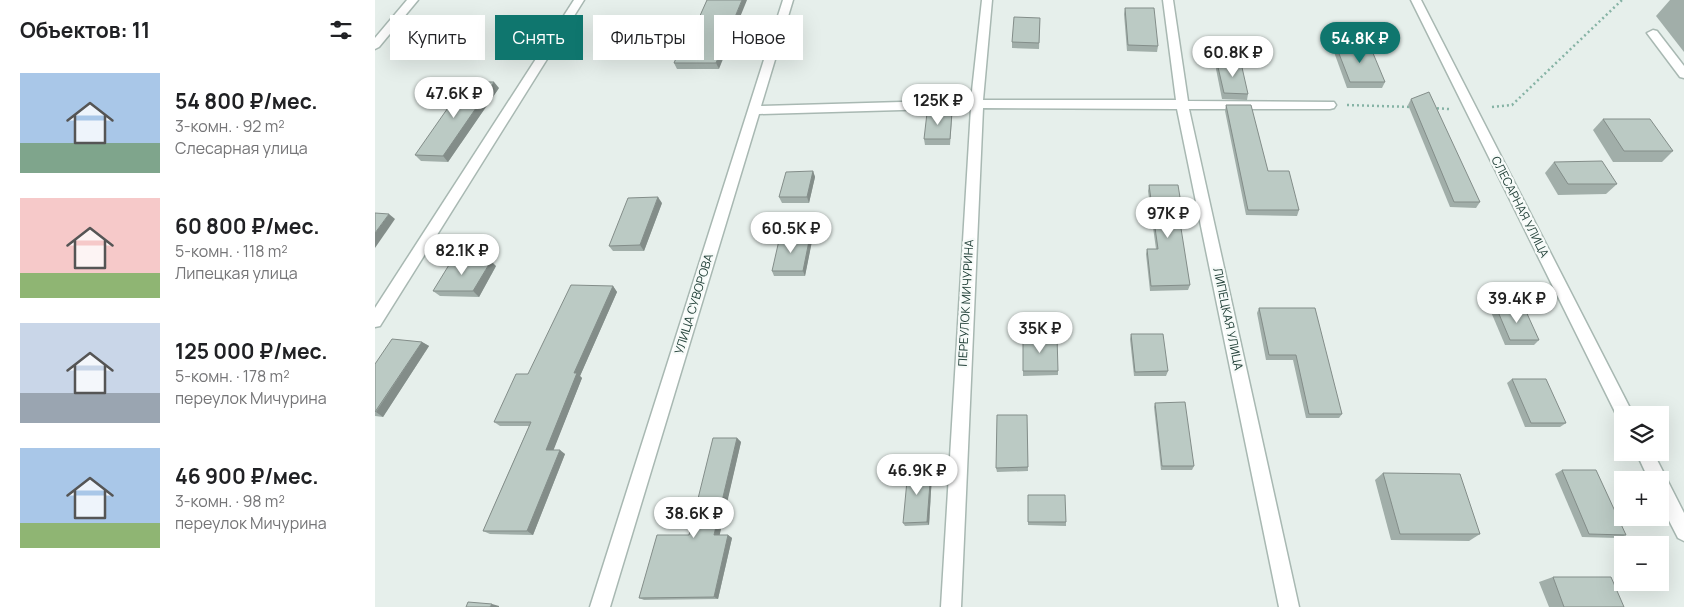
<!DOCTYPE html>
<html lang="ru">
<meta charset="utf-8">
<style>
:root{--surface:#fff;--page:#f6f6f6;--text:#202124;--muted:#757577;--accent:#0f766e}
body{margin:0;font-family:Manrope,sans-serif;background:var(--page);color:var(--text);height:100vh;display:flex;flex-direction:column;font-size:19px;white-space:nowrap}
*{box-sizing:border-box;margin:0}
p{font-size:16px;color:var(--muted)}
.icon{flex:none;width:28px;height:28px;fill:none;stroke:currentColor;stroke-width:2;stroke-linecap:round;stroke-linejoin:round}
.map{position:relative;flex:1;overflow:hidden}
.side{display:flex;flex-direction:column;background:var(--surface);width:375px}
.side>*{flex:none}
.hud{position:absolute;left:15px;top:15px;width:475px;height:45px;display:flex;gap:10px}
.fabs{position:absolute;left:1239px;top:406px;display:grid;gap:10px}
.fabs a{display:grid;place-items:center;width:55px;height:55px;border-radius:0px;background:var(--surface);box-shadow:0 5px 20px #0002;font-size:25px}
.price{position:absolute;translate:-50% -42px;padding:0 11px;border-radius:18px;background:#fff;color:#222;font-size:16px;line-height:32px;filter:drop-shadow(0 1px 2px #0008)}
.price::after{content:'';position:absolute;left:50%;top:30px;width:15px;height:11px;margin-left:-8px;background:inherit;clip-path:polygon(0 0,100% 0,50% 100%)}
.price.active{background:var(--accent);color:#fff}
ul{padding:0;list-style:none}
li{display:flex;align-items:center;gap:15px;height:125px;padding:0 20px}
li span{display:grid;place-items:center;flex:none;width:140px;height:100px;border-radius:0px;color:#555}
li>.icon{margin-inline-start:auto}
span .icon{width:60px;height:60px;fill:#fffc;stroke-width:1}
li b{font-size:21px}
h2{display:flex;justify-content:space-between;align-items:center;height:60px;padding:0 20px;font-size:21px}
.chip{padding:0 18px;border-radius:0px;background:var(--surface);box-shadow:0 5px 20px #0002;font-size:18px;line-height:45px}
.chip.active{background:var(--accent);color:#fff}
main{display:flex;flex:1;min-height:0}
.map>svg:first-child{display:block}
</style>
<main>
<section class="side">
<h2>Объектов: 11<svg class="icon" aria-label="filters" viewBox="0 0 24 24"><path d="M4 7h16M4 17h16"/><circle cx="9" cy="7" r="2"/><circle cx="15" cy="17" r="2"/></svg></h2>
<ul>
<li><span style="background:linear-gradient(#a9c7e8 70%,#7fa58c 0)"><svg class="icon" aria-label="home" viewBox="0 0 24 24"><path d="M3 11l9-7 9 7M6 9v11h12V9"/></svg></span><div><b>54 800 ₽/мес.</b><p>3-комн. · 92 m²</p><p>Слесарная улица</p></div></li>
<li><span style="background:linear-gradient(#f6c9c9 75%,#8fb573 0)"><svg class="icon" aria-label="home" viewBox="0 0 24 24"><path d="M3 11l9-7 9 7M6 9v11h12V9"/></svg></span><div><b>60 800 ₽/мес.</b><p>5-комн. · 118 m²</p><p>Липецкая улица</p></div></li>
<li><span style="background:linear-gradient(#c9d6e8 70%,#9aa5b1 0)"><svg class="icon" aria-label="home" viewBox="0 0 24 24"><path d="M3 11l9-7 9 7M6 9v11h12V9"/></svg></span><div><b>125 000 ₽/мес.</b><p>5-комн. · 178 m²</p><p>переулок Мичурина</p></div></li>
<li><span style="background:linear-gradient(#a9c7e8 75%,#8fb573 0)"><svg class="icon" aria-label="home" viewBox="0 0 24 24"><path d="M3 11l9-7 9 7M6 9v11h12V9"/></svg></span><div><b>46 900 ₽/мес.</b><p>3-комн. · 98 m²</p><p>переулок Мичурина</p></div></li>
</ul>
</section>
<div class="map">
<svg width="1309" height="607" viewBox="0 0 1309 607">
<rect width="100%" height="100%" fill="#e6efeb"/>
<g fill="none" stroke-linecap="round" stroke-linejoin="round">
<!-- lane casing -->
<g stroke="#a8b8b2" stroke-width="3">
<path id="lane" d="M1278,30l4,1 27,35v12l-4,-1 -33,-44z"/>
</g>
<!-- street casing -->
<g stroke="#a8b8b2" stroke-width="3">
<g id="street">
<path d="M32,0h11l-39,47 -4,2v-11z"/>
<path d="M199,0h10l-204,326 -5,1v-19z"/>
<path d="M408,0h10l-32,106 210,-6 11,-100h10l-9,100h193l-13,-100h10l15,101 146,1 2,3 -2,3 -4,1h-141l110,498h-20l-102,-498 -194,-1 -22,499h-20l30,-499 -212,6 -149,493h-20z"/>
<path d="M1036,0h10l210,410 2,5h-10v7l-4,-2z"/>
<path d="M1261,452h17l31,61v28l-6,-3 -18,-35v-23h-11z"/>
</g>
</g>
<!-- path -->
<g stroke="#86b3a5" stroke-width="2.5" stroke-dasharray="2 3" stroke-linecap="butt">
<path d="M972,105l64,2"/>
<path d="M1117,107l20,-2 110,-105"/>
<path d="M1057,108l17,1"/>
</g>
<!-- lane -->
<use href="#lane" fill="#fff" fill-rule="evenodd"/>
<!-- street -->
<use href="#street" fill="#fff" fill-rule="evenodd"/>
</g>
<!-- wall -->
<g fill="#a1aea9">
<path d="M332,0l12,69h-42l-3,-6 16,-25z"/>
<path d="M1295,0h14v52l-28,-36z"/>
<path d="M750,8l33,38 -1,6 -30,-1 -3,-37z"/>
<path d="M665,18l-1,31 -27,-1v-6z"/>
<path d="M961,46l49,36 -3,6h-35l-13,-36z"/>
<path d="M842,63l31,31 -1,6 -25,-1 -6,-30z"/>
<path d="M124,88l-51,74 -27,-1 -6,-6z"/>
<path d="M1036,99l69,103 -4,6 -26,-1 -42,-102z"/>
<path d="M851,105l42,66 31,39 -2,6 -51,-1 -21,-104z"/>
<path d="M577,112v6l-2,27h-25l-1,-6z"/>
<path d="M1228,119l70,32 -11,11h-49l-20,-32z"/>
<path d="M1179,162l63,22 -11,10 -48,1 -13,-22z"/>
<path d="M438,171l2,6 -6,26h-27l-3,-6z"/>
<path d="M774,185l35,37 -1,6h-3l10,57 -2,5 -38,1 -4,-37 1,-5h9l-8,-58z"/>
<path d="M287,203l-18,48h-31l-4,-5z"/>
<path d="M437,241l-7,35h-31l-2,-5z"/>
<path d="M121,266l-17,31 -39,-1 -7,-5z"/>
<path d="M238,286l4,6 -37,84 2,2 -29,72 12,4 -32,81 -43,-1 -7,-3 46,-105h-29l-6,-4 34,-48z"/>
<path d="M1121,307l43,33 -5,5h-29l-14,-33z"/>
<path d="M884,308l83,106 -3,4h-33l-13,-58h-27l-9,-47z"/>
<path d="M756,334l37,37 -2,5h-32l-4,-37z"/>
<path d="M648,336l35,35v4l-35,1z"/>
<path d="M47,342l7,4 -46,71 -8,-1v-52z"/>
<path d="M1137,379l54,44 -6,4h-35l-18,-44z"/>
<path d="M780,403l39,63 -2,4h-31l-7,-63z"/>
<path d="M652,415l1,56 -31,1 -1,-4z"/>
<path d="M362,438l4,4 -22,93h9l4,3 -14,61 -74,1 -5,-2 50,-63z"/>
<path d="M1187,470l64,65 -8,3 -36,-1 -27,-63z"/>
<path d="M1008,473l97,61 -11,7 -78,-1 -16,-60z"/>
<path d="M557,474l-3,51 -24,1 -2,-3z"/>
<path d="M653,495l38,27v4l-38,-1z"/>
<path d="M1178,577l71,30h-75l-10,-25z"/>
</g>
<!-- shaded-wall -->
<g fill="#838d89">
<path d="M367,0h5l-28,69 -3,-6z"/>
<path d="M119,82l5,6 -51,74 -5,-6z"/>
<path d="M438,171l2,6 -6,26 -2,-6z"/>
<path d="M283,197l4,6 -18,48 -4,-6z"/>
<path d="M14,214l6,5 -20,29v-15z"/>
<path d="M435,236l2,5 -7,35 -2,-5z"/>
<path d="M116,261l5,5 -17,31 -6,-6z"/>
<path d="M238,286l4,6 -37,84 2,2 -30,76 -6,-4 28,-77z"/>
<path d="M47,342l7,4 -46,71 -7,-5z"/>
<path d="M362,438l4,4 -22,96 -5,-3z"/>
<path d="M185,450l5,4 -32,81 -6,-4z"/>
<path d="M556,470l1,4 -3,51 -2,-3z"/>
<path d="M353,535l4,3 -14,61 -4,-2z"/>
<path d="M117,604l7,2v1h-9z"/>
</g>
<!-- building -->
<g fill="#bbcac4" stroke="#838d89">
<path d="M332,0h35l-26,63h-42l11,-25h5z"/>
<path d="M750,8h29l4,38 -30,-1z"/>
<path d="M639,17l26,1 -1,25 -27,-1z"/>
<path d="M961,46h34l15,36h-35z"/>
<path d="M842,63h24l7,31 -24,-1z"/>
<path d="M91,82h28l-51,74 -28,-1z"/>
<path d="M1054,92l51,110h-26l-43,-103z"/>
<path d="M851,105h25l17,66h21l10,39h-51z"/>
<path d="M577,112l-2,27h-26l3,-26z"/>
<path d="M1228,119h47l23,32h-49z"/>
<path d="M1227,161l15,23h-49l-14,-22z"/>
<path d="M438,171l-6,26h-28l7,-25z"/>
<path d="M774,185h29l6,37h-4l10,63 -39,1 -4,-37h11z"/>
<path d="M283,197l-18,48 -31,1 19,-48z"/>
<path d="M0,213l14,1 -14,19z"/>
<path d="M405,236h30l-7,35h-31z"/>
<path d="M77,260l39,1 -18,30h-40z"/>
<path d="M196,285l42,1 -39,87h3l-31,77h14l-33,81h-44l48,-109h-37l22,-48h12z"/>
<path d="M1121,307h28l15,33h-29z"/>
<path d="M884,308h56l27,106h-33l-13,-59h-27z"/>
<path d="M756,334h32l5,37 -33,1z"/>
<path d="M648,336h34l1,35h-35z"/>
<path d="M17,339l30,3 -47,70v-48z"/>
<path d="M1137,379h34l20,44h-35z"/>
<path d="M810,402l9,64h-32l-7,-63z"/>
<path d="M622,415h30l1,52 -32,1z"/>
<path d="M338,438h24l-23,97h14l-14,62 -75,1 18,-63h32z"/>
<path d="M533,470h23l-4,52 -24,1z"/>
<path d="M1187,470h34l30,65 -37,-1z"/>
<path d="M1008,473l77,1 20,60h-80z"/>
<path d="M653,495h37l1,27h-38z"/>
<path d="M1178,577h58l13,30h-60z"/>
<path d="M93,602l24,2 -2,3h-24z"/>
</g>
<g text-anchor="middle" stroke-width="4.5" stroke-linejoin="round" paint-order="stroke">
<!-- street labels -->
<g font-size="12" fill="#24423a" stroke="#f7fbf9">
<text transform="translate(1145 207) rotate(63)" y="4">СЛЕСАРНАЯ УЛИЦА</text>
<text transform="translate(591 303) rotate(-87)" y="4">ПЕРЕУЛОК МИЧУРИНА</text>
<text transform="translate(319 304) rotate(-73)" y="4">УЛИЦА СУВОРОВА</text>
<text transform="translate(853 319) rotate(78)" y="4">ЛИПЕЦКАЯ УЛИЦА</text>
</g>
</g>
</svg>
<div class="fabs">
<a><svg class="icon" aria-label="layers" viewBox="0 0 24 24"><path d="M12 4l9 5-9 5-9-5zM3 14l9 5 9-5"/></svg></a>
<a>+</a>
<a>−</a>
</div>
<b class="price active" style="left:985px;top:64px">54.8K ₽</b>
<b class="price" style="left:858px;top:78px">60.8K ₽</b>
<b class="price" style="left:79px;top:119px">47.6K ₽</b>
<b class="price" style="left:563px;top:126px">125K ₽</b>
<b class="price" style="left:793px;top:239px">97K ₽</b>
<b class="price" style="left:416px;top:254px">60.5K ₽</b>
<b class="price" style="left:87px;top:276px">82.1K ₽</b>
<b class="price" style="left:1142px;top:324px">39.4K ₽</b>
<b class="price" style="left:665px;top:354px">35K ₽</b>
<b class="price" style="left:542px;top:496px">46.9K ₽</b>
<b class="price" style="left:319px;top:539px">38.6K ₽</b>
<div class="hud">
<a class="chip">Купить</a>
<a class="chip active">Снять</a>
<a class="chip">Фильтры</a>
<a class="chip">Новое</a>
</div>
</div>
</main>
